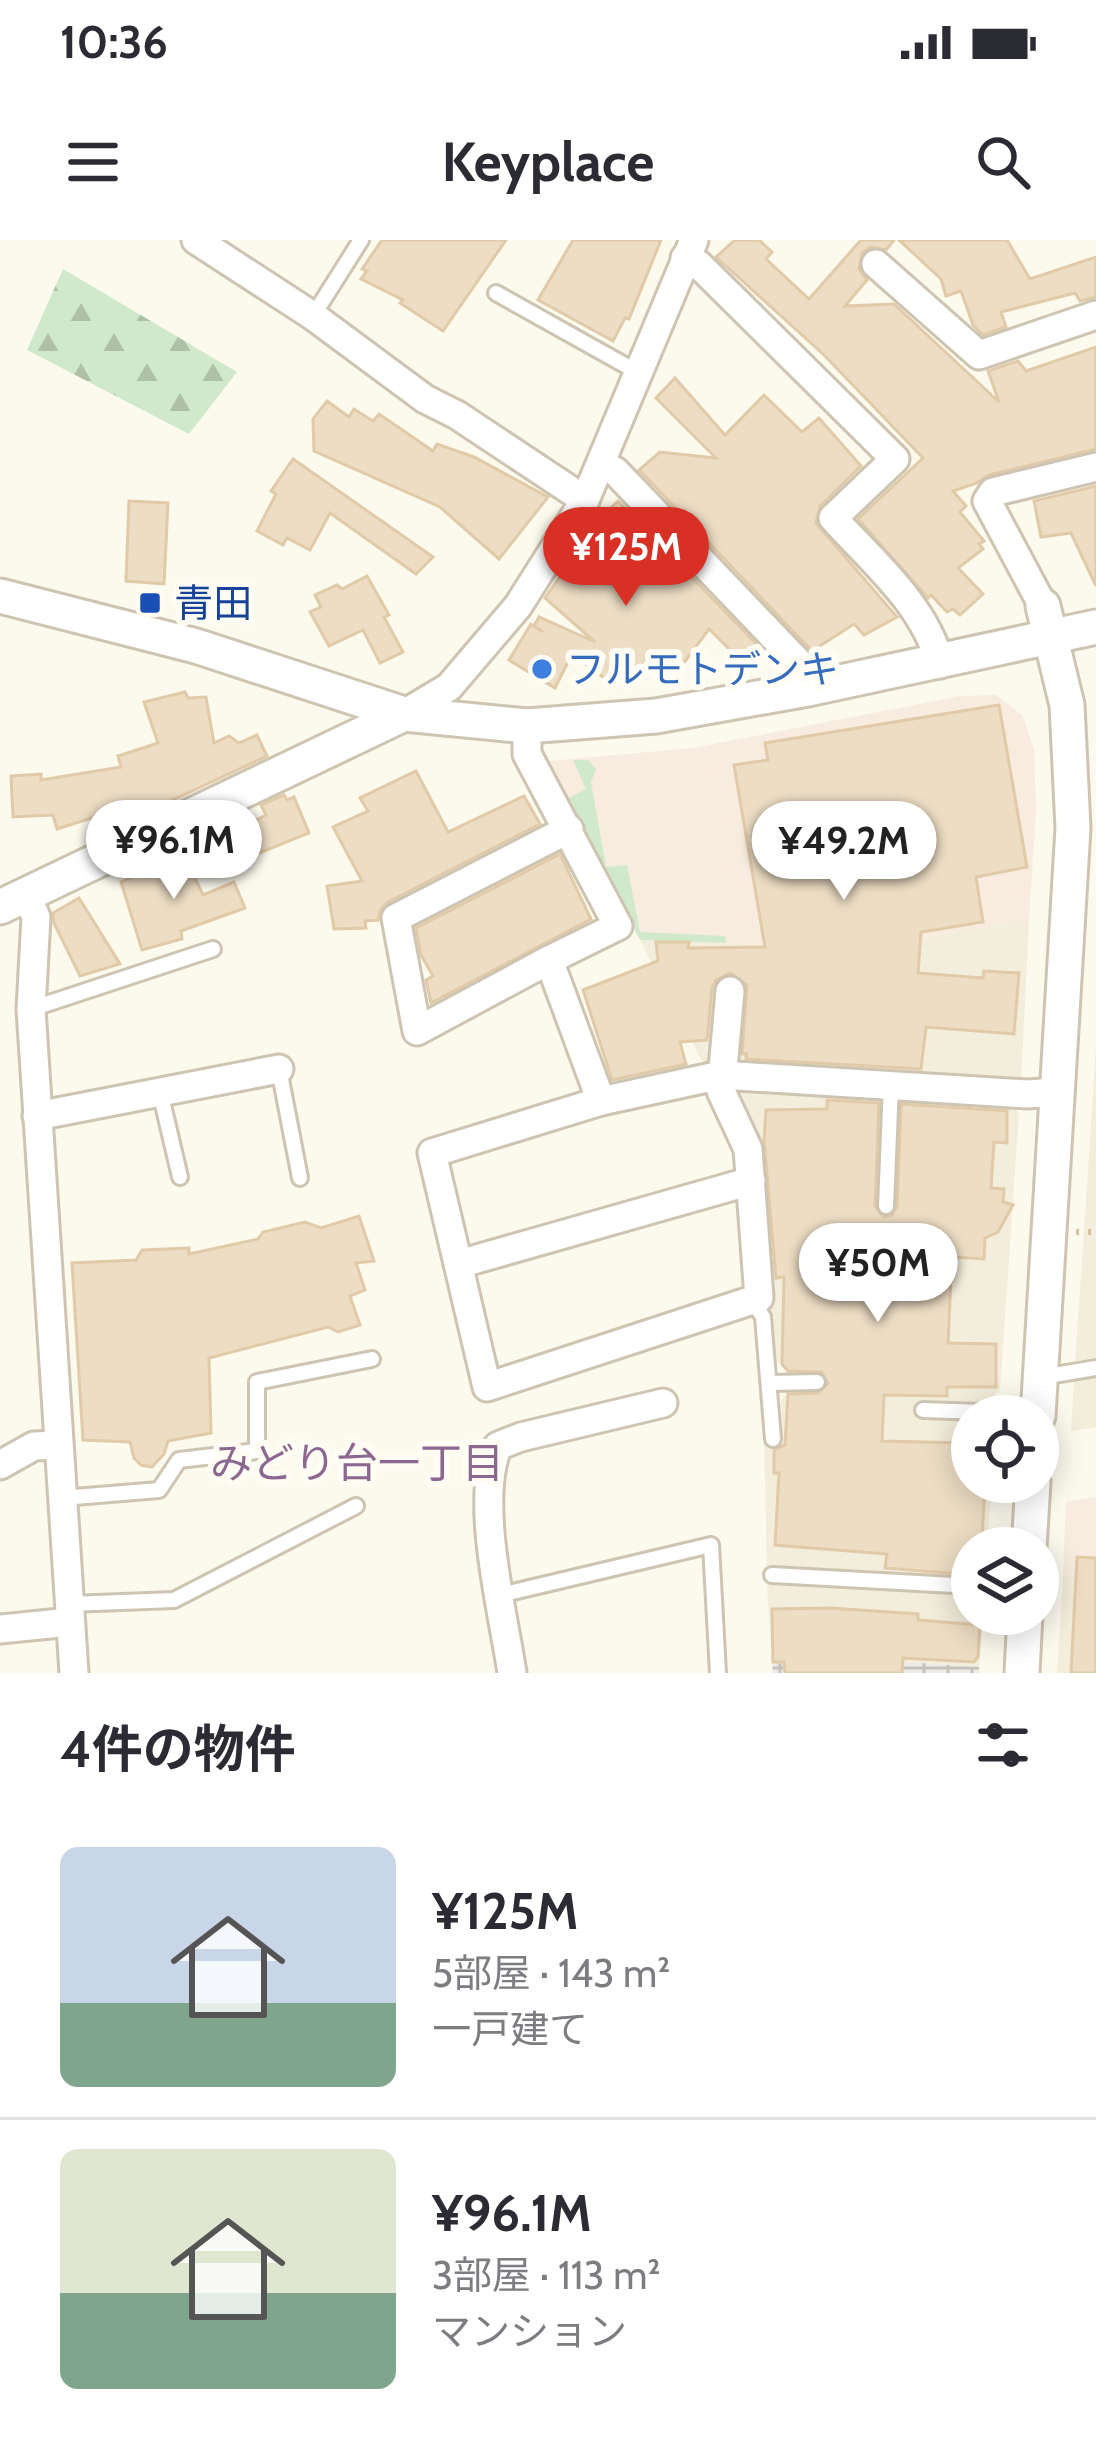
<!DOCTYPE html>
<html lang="ja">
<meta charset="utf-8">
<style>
:root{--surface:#fff;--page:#f2f2f3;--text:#2b2b33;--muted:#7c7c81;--line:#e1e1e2;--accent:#d93025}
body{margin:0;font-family:Cabin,"Noto Sans JP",sans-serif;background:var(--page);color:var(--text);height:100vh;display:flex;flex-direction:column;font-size:45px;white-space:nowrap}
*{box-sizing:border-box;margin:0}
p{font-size:39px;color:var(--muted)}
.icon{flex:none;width:66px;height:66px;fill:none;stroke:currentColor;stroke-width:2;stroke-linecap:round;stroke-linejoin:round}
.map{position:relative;height:1433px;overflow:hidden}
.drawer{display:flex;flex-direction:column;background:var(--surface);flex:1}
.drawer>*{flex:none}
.controls{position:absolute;left:951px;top:1155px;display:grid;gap:24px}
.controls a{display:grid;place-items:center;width:108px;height:108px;border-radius:50%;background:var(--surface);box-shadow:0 6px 30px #0003;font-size:60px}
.price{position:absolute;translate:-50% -102px;padding:0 27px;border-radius:42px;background:#fff;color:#222;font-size:39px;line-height:78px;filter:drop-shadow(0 3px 6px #0008)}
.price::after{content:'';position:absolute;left:50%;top:72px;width:36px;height:27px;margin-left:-18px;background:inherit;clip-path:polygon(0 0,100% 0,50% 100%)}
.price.active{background:var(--accent);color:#fff}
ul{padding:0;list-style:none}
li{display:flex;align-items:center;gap:36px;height:300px;padding:0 60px}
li+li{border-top:3px solid var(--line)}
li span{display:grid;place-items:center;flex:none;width:336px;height:240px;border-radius:18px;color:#555}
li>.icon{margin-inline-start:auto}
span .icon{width:144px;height:144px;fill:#fffc;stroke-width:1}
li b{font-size:51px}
h2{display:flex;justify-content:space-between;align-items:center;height:144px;padding:0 60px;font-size:51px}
.status{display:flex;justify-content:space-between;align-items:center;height:84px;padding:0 60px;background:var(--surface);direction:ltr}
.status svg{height:33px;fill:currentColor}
header{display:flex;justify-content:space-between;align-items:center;height:156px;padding:0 60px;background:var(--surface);font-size:54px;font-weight:700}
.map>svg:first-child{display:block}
</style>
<div class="status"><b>10:36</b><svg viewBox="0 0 49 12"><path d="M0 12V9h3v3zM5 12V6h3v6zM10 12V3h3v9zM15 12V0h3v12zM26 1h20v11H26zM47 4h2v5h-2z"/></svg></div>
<header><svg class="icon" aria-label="menu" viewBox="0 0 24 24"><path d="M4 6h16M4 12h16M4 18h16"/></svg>Keyplace<svg class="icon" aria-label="search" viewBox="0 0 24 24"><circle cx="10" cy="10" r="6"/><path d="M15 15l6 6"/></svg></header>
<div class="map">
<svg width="1096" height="1433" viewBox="0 0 1096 1433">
<defs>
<pattern id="industrial-grid" width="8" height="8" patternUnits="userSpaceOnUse" patternTransform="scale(3)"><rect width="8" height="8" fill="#eeebe4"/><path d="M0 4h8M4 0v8" fill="none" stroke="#c5c2bb"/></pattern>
<pattern id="forest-firs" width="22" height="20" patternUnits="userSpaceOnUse" patternTransform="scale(3)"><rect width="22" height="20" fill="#d1e9cb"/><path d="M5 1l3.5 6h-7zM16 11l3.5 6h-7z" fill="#aec1a7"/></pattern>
</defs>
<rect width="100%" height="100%" fill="#fcf9ed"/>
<!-- residential -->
<g fill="#f3eddb">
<path d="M1029,680l-8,161 -280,-17 -10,-9h-16l-11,10 -64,-125 146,6 3,13z"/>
<path d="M1096,807v311l-21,3 9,-129z"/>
<path d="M729,848l140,5 10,10 -3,103h21l5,-100 11,-10 96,6 10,11 -19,276 -15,14 -63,-2 -1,17 51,2v62h20l-5,66h-15v30l-205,-11 -3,-128h18l-1,-38 6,-8 29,-1 1,-18 -29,-1 -12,-13 -4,-47z"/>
<path d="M1096,1137v50l-25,4 3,-50z"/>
<path d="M1063,1335l33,2v96h-39z"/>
<path d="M767,1344l205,9v21h11l-4,53 -145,-10 -1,7 -61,-1z"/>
</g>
<!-- commercial -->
<g fill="#f8ebdf">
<path d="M996,455l27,21 11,34 2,59 -7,111 -240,39 -4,-13 -145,-6 -91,-179 144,-13 268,-52z"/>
<path d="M1096,1257v80l-33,-2 3,-73z"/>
</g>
<!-- industrial -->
<path fill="url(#industrial-grid)" d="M833,1417l146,10v6h-206l-1,-10 60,1z"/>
<!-- forest -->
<path fill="url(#forest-firs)" d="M63,29l174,103 -48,62 -162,-84z"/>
<!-- garden -->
<path fill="#d1e9cb" d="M573,520h15l8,10 -5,12 15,85 21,-2 13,67 85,4 1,7 -86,-3 -73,-141 19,-10z"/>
<!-- building -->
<g fill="#edddc4" stroke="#e1caa8" stroke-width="3">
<path d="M382,0h124l-63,91 -43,-28 3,-3 -42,-21 6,-8 -5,-2z"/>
<path d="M573,0h88l-32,79 -4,-1 -12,23 -75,-41z"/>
<path d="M735,0h24l13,12 -6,7 43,40 52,-59h33l-8,10 -15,-3 -9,6 -3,16 8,11 -22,26 49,-2 105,98 -11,-31 30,-10 8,10 70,-24v102l-107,26 -12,8 -24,8 13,15 -6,6 24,29 -5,3 4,5 -25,19 25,26 -23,21 -7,-6 -6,3 -16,-17 -3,3 -70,-79 65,-61 -100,-104 -107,-97z"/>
<path d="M899,0h108l23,39 66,-22v40l-16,4 -5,-8 -74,19 5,15 -23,8 -10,-10 -12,-34 -15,5 -5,-17z"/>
<path d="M675,138l50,57 39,-40 38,37 17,-14 42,48 -41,40 -4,17 81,94 -33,18 -10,-11 -42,27 -167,-175 -6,-6 21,-18 56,6 -60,-60z"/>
<path d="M327,161l22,16 5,-8 19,12 6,-7 54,37 4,-7 37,13 74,40 -49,62 -59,-52 -126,-56 -1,-32z"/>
<path d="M293,219l140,98 -17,17 -86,-61 -20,37 -23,-12 -4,7 -26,-14 19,-37 -5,-3z"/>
<path d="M1096,246v100l-25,-53 -30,4 -7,-36z"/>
<path d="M129,261l39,2 -4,81 -38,-3z"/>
<path d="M618,261l151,156 -28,4 -32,-32 -29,39 -16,-9 -5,5 -10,-6 -19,22 -18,4 -37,-28 -5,2 -15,30 -46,-28 22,-36 12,8 -9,-6 5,-9 56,25 -50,-44 59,-84z"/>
<path d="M367,336l22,39 -5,2 19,35 -23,11 -17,-33 -34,16 -19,-34 11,-5 -6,-12 22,-10 5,4z"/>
<path d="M185,452l3,6 18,-1 8,46 15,-7 10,7 18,-8 10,21 -133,62 -2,-13 -75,24 -4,-14 -40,2 -2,-41 30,-2v6l80,-13 -3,-11 40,-13 -14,-41z"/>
<path d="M999,465l28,162 -51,10 7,45 -62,10 -3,41 65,5 1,-7 35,2 -5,61 -88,-7 -5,42 -175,-10v-5h-4l5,-69 -17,-12 -14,7 -4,8 -5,52 -27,2 6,22 -74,16 -29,-90 75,-29 -2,-19h33l-1,6 77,-1 -31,-182 34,-5 -3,-17z"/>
<path d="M416,531l32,61 76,-36 16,28 -152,78 -7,7 -3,11 -13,1 1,7 -32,1 -7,-43 35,-5 -29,-54 35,-16 -8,-13z"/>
<path d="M284,555l3,5 7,-3 15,36 -72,29 -12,-27 41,-20 -5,-10z"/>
<path d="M183,613l20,42 31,-13 11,26 -64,23 1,8 -40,11 -21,-68z"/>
<path d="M560,614l31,65 -160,84 -5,-23 7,-4 -12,-21 -5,-27z"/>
<path d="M79,658l41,66 -40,12 -26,-53 -1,-10z"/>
<path d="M827,860l52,3 -4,103 9,11 8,-2 5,-9 4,-102 106,7v32l-13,-1 -3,46 13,1 -1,13 10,3 -15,27 -13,6 -1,21 -32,-2 -4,86 48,1v43h-49v9l-63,-1 -2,46 85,2 -1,9 6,1v29h13l-3,59h-8l-2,7v27l-87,-7 2,-14 -112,-9 4,-72h-5v-23l11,-5 3,-51 30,-1 10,-10 -7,-11 -33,-1 -6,-7 2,-87 -8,1 -12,-137 2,-31 61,-1z"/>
<path d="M359,976l15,45 -18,2 9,27 -15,6 10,29 -22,7 -10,-5 -119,31 2,75 -43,8 -4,13 -12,13 -11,-2 -7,-7 -4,-16 -47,-2 -11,-177 64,-3 6,-10 47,-2v6l69,-15 5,-7 42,-10 16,6z"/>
<path d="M1077,1317l19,1v115h-25z"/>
<path d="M830,1368l88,6v6l62,5 -2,32 -4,5 -71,-4 -1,15h-117l-1,-11h-11l-1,-53z"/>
</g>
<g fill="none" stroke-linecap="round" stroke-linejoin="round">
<!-- service casing -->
<g stroke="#cec4b2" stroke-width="20">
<g id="service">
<path d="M496,53l143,80"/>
<path d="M313,76l48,-76"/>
<path d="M31,769l182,-60"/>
<path d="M279,829l21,109"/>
<path d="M160,852l20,85"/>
<path d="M886,966l5,-121"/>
<path d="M754,1063l9,14 10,122"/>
<path d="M1042,1137l54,-9"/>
<path d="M770,1143l47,-1"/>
<path d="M923,1170l115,4"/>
<path d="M62,1258l97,-8 20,-30 78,-9v-69l115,-23"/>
<path d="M772,1335l200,11"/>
<path d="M500,1355l211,-50 7,128"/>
<path d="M69,1364l105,-4 182,-94"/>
</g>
</g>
<!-- minor casing -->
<g stroke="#cec4b2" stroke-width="33">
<g id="minor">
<path d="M196,0l117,76 112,83 32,16 128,85"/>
<path d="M685,18l13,6 197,195 -62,59c40,44 92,87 107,146"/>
<path d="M876,24l103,91 117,-40"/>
<path d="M601,224l14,7 184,192 9,26"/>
<path d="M1043,366l-56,-105 6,-9 103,-25"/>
<path d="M404,474l45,-27 69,-81 67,-106 109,-260"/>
<path d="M527,486v28l91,172 -69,34 52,141"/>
<path d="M27,656l9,21 -5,92 43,664"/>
<path d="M549,720l-132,71 -21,-113 173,-89"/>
<path d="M730,751l-9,100 27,58 11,149 -272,89 -55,-234 169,-52 120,-26 306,19 31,-2"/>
<path d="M37,876l242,-47"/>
<path d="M459,1024l292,-83"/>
<path d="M0,1225l34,-19 24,-1"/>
<path d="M0,1389l70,-7"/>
<path d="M512,1433c-9,-61 -38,-172 -14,-227l23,-9 142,-34"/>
</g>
</g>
<!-- tertiary casing -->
<g stroke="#cec4b2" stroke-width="39">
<g id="tertiary">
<path d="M0,356l196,50 208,68 123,12 129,-10 152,-27 288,-62"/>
<path d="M0,667l404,-193"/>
<path d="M1038,1176l35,-588 -6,-123 -24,-99"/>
<path d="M1029,1308l4,-66"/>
<path d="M1022,1433l3,-59"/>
</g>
</g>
<!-- path -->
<path stroke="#d5c3a8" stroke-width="6" stroke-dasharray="3 9" stroke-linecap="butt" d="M1076,992h20"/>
<!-- service -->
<use href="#service" stroke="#fff" stroke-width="14"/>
<!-- minor -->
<use href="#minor" stroke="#fff" stroke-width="27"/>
<!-- tertiary -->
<use href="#tertiary" stroke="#fff" stroke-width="33"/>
</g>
<!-- markers -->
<rect fill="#1a4fb4" stroke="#fefcf3" stroke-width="4.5" x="138" y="351" width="24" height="24" rx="6"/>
<circle fill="#3f7fe0" stroke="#fefcf3" stroke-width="4.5" cx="542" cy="429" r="12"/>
<g text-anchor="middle" stroke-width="12" stroke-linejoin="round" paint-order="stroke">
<!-- transit labels -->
<g font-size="39" fill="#164399" stroke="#fefcf3" text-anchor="start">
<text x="174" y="377">青田</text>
</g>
<!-- shop labels -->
<g font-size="39" fill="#366cbe" stroke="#fefcf3" text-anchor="start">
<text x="566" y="443">フルモトデンキ</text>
</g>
<!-- neighbourhood labels -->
<g font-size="42" fill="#8c6891" stroke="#fefcf3">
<text x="357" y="1238">みどり台一丁目</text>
</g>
</g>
</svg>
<div class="controls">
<a><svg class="icon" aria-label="locate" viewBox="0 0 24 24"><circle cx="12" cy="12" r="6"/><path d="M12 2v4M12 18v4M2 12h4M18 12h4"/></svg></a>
<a><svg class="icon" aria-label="layers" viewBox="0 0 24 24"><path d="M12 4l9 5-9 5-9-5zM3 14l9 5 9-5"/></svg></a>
</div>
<b class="price active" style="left:626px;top:369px">¥125M</b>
<b class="price" style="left:174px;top:662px">¥96.1M</b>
<b class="price" style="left:844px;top:663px">¥49.2M</b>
<b class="price" style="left:878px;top:1085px">¥50M</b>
</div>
<section class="drawer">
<h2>4件の物件<svg class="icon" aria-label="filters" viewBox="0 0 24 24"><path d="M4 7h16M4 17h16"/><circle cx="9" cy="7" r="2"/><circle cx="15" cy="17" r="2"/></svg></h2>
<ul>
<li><span style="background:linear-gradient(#c9d6e8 65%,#7fa58c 0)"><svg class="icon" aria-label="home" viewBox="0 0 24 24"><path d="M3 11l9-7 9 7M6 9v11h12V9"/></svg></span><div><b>¥125M</b><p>5部屋 · 143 m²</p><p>一戸建て</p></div></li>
<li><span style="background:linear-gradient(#dfe7d0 60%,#7fa58c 0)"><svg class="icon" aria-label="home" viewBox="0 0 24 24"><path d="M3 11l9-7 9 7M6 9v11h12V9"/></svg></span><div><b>¥96.1M</b><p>3部屋 · 113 m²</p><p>マンション</p></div></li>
</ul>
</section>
